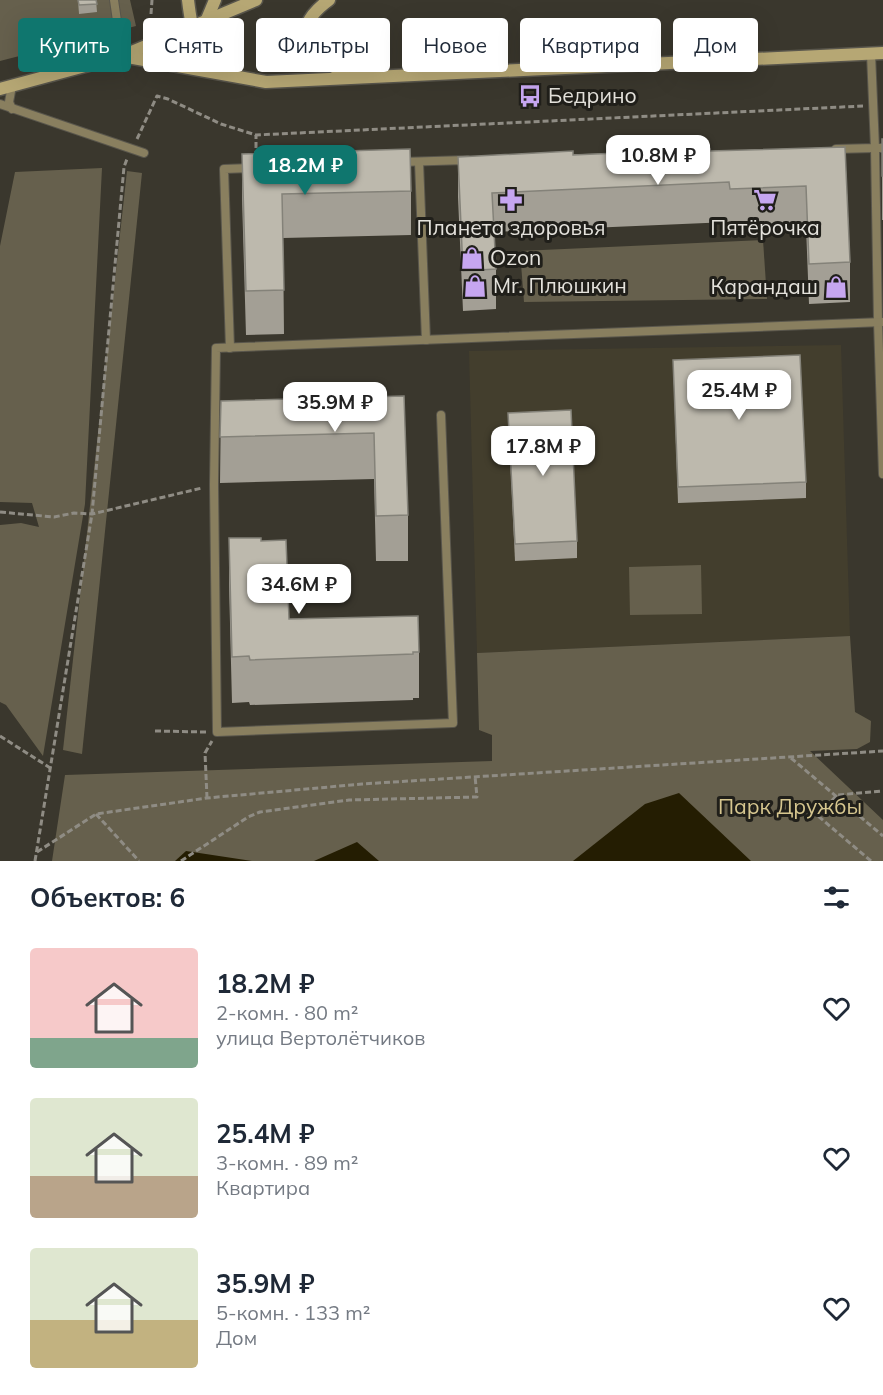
<!DOCTYPE html>
<html lang="ru">
<meta charset="utf-8">
<style>
:root{--surface:#fff;--page:#f2f2f3;--text:#1f2937;--muted:#747a83;--accent:#0f766e}
body{margin:0;font-family:Mulish,sans-serif;background:var(--page);color:var(--text);height:100vh;display:flex;flex-direction:column;font-size:22px;white-space:nowrap}
*{box-sizing:border-box;margin:0}
p{font-size:20px;color:var(--muted)}
.icon{flex:none;width:33px;height:33px;fill:none;stroke:currentColor;stroke-width:2;stroke-linecap:round;stroke-linejoin:round}
.map{position:relative;height:861px;overflow:hidden}
.side{display:flex;flex-direction:column;background:var(--surface);flex:1}
.side>*{flex:none}
.hud{position:absolute;left:18px;top:18px;width:848px;height:54px;display:flex;gap:12px}
.price{position:absolute;translate:-50% -51px;padding:0 14px;border-radius:12px;background:#fff;color:#222;font-size:20px;line-height:39px;filter:drop-shadow(0 2px 3px #0008)}
.price::after{content:'';position:absolute;left:50%;top:36px;width:18px;height:14px;margin-left:-9px;background:inherit;clip-path:polygon(0 0,100% 0,50% 100%)}
.price.current{background:var(--accent);color:#fff}
ul{padding:0;list-style:none}
li{display:flex;align-items:center;gap:18px;height:150px;padding:0 30px}
li span{display:grid;place-items:center;flex:none;width:168px;height:120px;border-radius:6px;color:#555}
li>.icon{margin-inline-start:auto}
span .icon{width:72px;height:72px;fill:#fffc;stroke-width:1}
li b{font-size:26px}
h2{display:flex;justify-content:space-between;align-items:center;height:72px;padding:0 30px;font-size:26px}
.pill{padding:0 21px;border-radius:6px;background:var(--surface);box-shadow:0 6px 24px #0002;font-size:21px;line-height:54px}
.pill.current{background:var(--accent);color:#fff}
.map>svg:first-child{display:block}
</style>
<div class="map">
<svg width="883" height="861" viewBox="0 0 883 861">
<rect width="100%" height="100%" fill="#3a372d"/>
<!-- built -->
<path fill="#433e2d" d="M841,345l9,291 -373,17 -8,-302z"/>
<!-- green -->
<g fill="#66604d">
<path d="M0,0h130l6,26 -136,35z"/>
<path d="M102,168l-17,336 -42,252 -37,-51 -6,-3v-177l21,-2 18,4 -7,-24 -32,-1v-256l15,-74z"/>
<path d="M127,171l15,2 -60,581 -19,-4z"/>
<path d="M763,240l4,59 -243,3 -4,-51z"/>
<path d="M701,565l1,49 -72,1 -1,-48z"/>
<path d="M850,636l5,76 16,9 -1,21 -13,7 -47,2 73,69v41h-831l13,-86 427,-14v-26l-13,-5 -2,-77z"/>
</g>
<!-- water -->
<g fill="#241d02">
<path d="M679,793l72,68h-178l72,-57z"/>
<path d="M357,842l22,19h-65z"/>
<path d="M186,851l66,10h-77z"/>
</g>
<g fill="none" stroke-linecap="round" stroke-linejoin="round">
<!-- service casing -->
<g stroke="#59564c" stroke-width="10">
<g id="service">
<path d="M114,0l8,56"/>
<path d="M12,86l-3,16 3,7"/>
<path d="M0,104l144,49"/>
<path d="M836,149l39,-1 -4,-94"/>
<path d="M401,162l66,-2"/>
<path d="M419,162l7,178"/>
<path d="M878,322l5,152"/>
<path d="M882,322h-4l-3,-174h8"/>
<path d="M230,348l-6,-179 27,-1"/>
<path d="M441,415l12,308 -236,9 -3,-247 2,-137 667,-26"/>
</g>
</g>
<!-- secondary casing -->
<g stroke="#59564c" stroke-width="15">
<g id="secondary">
<path d="M188,0c4,34 7,49 32,73"/>
<path d="M329,0c-47,34 -15,62 26,76"/>
<path d="M207,19l8,-19"/>
<path d="M122,56l144,26 617,-29"/>
<path d="M0,89l122,-33 134,-56"/>
</g>
</g>
<!-- path -->
<g stroke="#8f8c84" stroke-width="3" stroke-dasharray="6 3" stroke-linecap="butt">
<path d="M151,14l1,-14"/>
<path d="M137,139l20,-43 11,3 53,25 35,11 607,-29"/>
<path d="M256,157v-22"/>
<path d="M0,512l54,5 20,-4 18,1 110,-26"/>
<path d="M155,731l51,1"/>
<path d="M0,736l52,33"/>
<path d="M791,758l92,78"/>
<path d="M207,798l-2,-45 7,-12"/>
<path d="M96,814l43,47"/>
<path d="M37,852l59,-38 111,-16 155,-14 521,-33"/>
<path d="M35,861l57,-347 32,-347 3,-8"/>
<path d="M181,861l67,-44 12,-5 89,-12 128,-3 -2,-21"/>
<path d="M871,861l-53,-45 19,-21 46,-4"/>
</g>
<!-- service -->
<use href="#service" stroke="#897f5f" stroke-width="8"/>
<!-- secondary -->
<use href="#secondary" stroke="#b6a774" stroke-width="12"/>
</g>
<!-- wall -->
<g fill="#a39f95">
<path d="M78,0h18l1,12 -18,2z"/>
<rect x="882" y="139" width="1" height="81"/>
<path d="M845,147l5,115v40l-41,2 -3,-78 -76,3 -1,-7 -235,10 2,37v40l-33,2 -5,-114v-40l252,-6z"/>
<path d="M242,154l169,37v44l-128,3 1,96 -38,1 -4,-137z"/>
<path d="M673,360l133,122v16l-128,5z"/>
<path d="M404,396l4,119v46h-32l-2,-82 -154,4 1,-82z"/>
<path d="M508,413l69,128v17l-62,3z"/>
<path d="M229,538l32,3 28,78 130,33v46h-6v2l-163,5 -1,-3 -17,1 -3,-119z"/>
</g>
<!-- building -->
<g fill="#bdb9ad" stroke="#848279" stroke-width="1.5">
<path d="M78,0h18l1,4 -18,1z"/>
<rect x="882" y="139" width="1" height="37"/>
<path d="M845,147l5,115 -41,2 -3,-78 -76,3 -1,-7 -237,11 4,76 -33,2 -5,-114 115,-6v4l137,-6v2z"/>
<path d="M410,149l1,42 -129,3 2,96 -38,1 -4,-137z"/>
<path d="M800,355l6,127 -128,5 -5,-127z"/>
<path d="M404,396l4,119 -32,1 -2,-83 -154,4 1,-36z"/>
<path d="M571,410l6,131 -62,3 -7,-131z"/>
<path d="M229,538h32v3l25,-1 3,79 129,-3 1,36h-6v2l-163,6 -1,-4 -17,1z"/>
</g>
<!-- icons -->
<defs>
<g id="bus-bare" transform="scale(1.8)"><path d="M-5-6H5V4H4V6H2V4H-2V6H-4V4H-5ZM-3.5-4V0h7V-4ZM-3.5 1.2v1.5H-2V1.2ZM2 1.2v1.5H3.5V1.2Z" fill="#c6a6f0" stroke="#201f1a" stroke-width="2.5" paint-order="stroke"/></g>
<g id="pharmacy-bare" transform="scale(1.8)"><path d="M-2-6h4v4h4v4h-4v4h-4v-4h-4v-4h4Z" fill="#c6a6f0" stroke="#201f1a" stroke-width="2.5" paint-order="stroke"/></g>
<g id="supermarket-bare" transform="scale(1.8)"><path d="M-6-5.5h2.5l.6 2H6L4.5 2H-2.5L-4.4-4H-6ZM-1.5 3.2a1.3 1.3 0 1 0 .1 0ZM3 3.2a1.3 1.3 0 1 0 .1 0Z" fill="#c6a6f0" stroke="#201f1a" stroke-width="2.5" paint-order="stroke"/></g>
<g id="shop-bare" transform="scale(1.8)"><path d="M-5-2.5h2.3a2.7 3.5 0 0 1 5.4 0H5L5.5 6h-11ZM-1.5-2.5h3a1.5 2.3 0 0 0-3 0Z" fill="#c6a6f0" stroke="#201f1a" stroke-width="2.5" paint-order="stroke"/></g>
</defs>
<g fill-rule="evenodd">
<use href="#bus-bare" x="530" y="96"/>
<use href="#pharmacy-bare" x="511" y="200"/>
<use href="#supermarket-bare" x="765" y="200"/>
<use href="#shop-bare" x="472" y="258"/>
<use href="#shop-bare" x="475" y="286"/>
<use href="#shop-bare" x="836" y="287"/>
</g>
<g text-anchor="middle" stroke-width="6" stroke-linejoin="round" paint-order="stroke">
<!-- poi labels -->
<g font-size="21" fill="#e4e2dc" stroke="#201f1a" text-anchor="start">
<text x="548" y="103">Бедрино</text>
<text x="511" y="235" text-anchor="middle">Планета здоровья</text>
<text x="765" y="235" text-anchor="middle">Пятёрочка</text>
<text x="490" y="265">Ozon</text>
<text x="493" y="293">Mr. Плюшкин</text>
<text x="818" y="294" text-anchor="end">Карандаш</text>
</g>
<!-- park labels -->
<g font-size="21" fill="#d6c68f" stroke="#201f1a">
<text x="790" y="814">Парк Дружбы</text>
</g>
</g>
</svg>
<b class="price" style="left:658px;top:186px">10.8M ₽</b>
<b class="price current" style="left:305px;top:196px">18.2M ₽</b>
<b class="price" style="left:739px;top:421px">25.4M ₽</b>
<b class="price" style="left:335px;top:433px">35.9M ₽</b>
<b class="price" style="left:543px;top:477px">17.8M ₽</b>
<b class="price" style="left:299px;top:615px">34.6M ₽</b>
<div class="hud">
<a class="pill current">Купить</a>
<a class="pill">Снять</a>
<a class="pill">Фильтры</a>
<a class="pill">Новое</a>
<a class="pill">Квартира</a>
<a class="pill">Дом</a>
</div>
</div>
<section class="side">
<h2>Объектов: 6<svg class="icon" aria-label="filters" viewBox="0 0 24 24"><path d="M4 7h16M4 17h16"/><circle cx="9" cy="7" r="2"/><circle cx="15" cy="17" r="2"/></svg></h2>
<ul>
<li><span style="background:linear-gradient(#f6c9c9 75%,#7fa58c 0)"><svg class="icon" aria-label="home" viewBox="0 0 24 24"><path d="M3 11l9-7 9 7M6 9v11h12V9"/></svg></span><div><b>18.2M ₽</b><p>2-комн. · 80 m²</p><p>улица Вертолётчиков</p></div><svg class="icon" aria-label="heart" viewBox="0 0 24 24"><path d="M12 20l-8-8c-3-5 5-10 8-4 3-6 11-1 8 4z"/></svg></li>
<li><span style="background:linear-gradient(#dfe7d0 65%,#b9a48a 0)"><svg class="icon" aria-label="home" viewBox="0 0 24 24"><path d="M3 11l9-7 9 7M6 9v11h12V9"/></svg></span><div><b>25.4M ₽</b><p>3-комн. · 89 m²</p><p>Квартира</p></div><svg class="icon" aria-label="heart" viewBox="0 0 24 24"><path d="M12 20l-8-8c-3-5 5-10 8-4 3-6 11-1 8 4z"/></svg></li>
<li><span style="background:linear-gradient(#dfe7d0 60%,#c2b280 0)"><svg class="icon" aria-label="home" viewBox="0 0 24 24"><path d="M3 11l9-7 9 7M6 9v11h12V9"/></svg></span><div><b>35.9M ₽</b><p>5-комн. · 133 m²</p><p>Дом</p></div><svg class="icon" aria-label="heart" viewBox="0 0 24 24"><path d="M12 20l-8-8c-3-5 5-10 8-4 3-6 11-1 8 4z"/></svg></li>
</ul>
</section>
